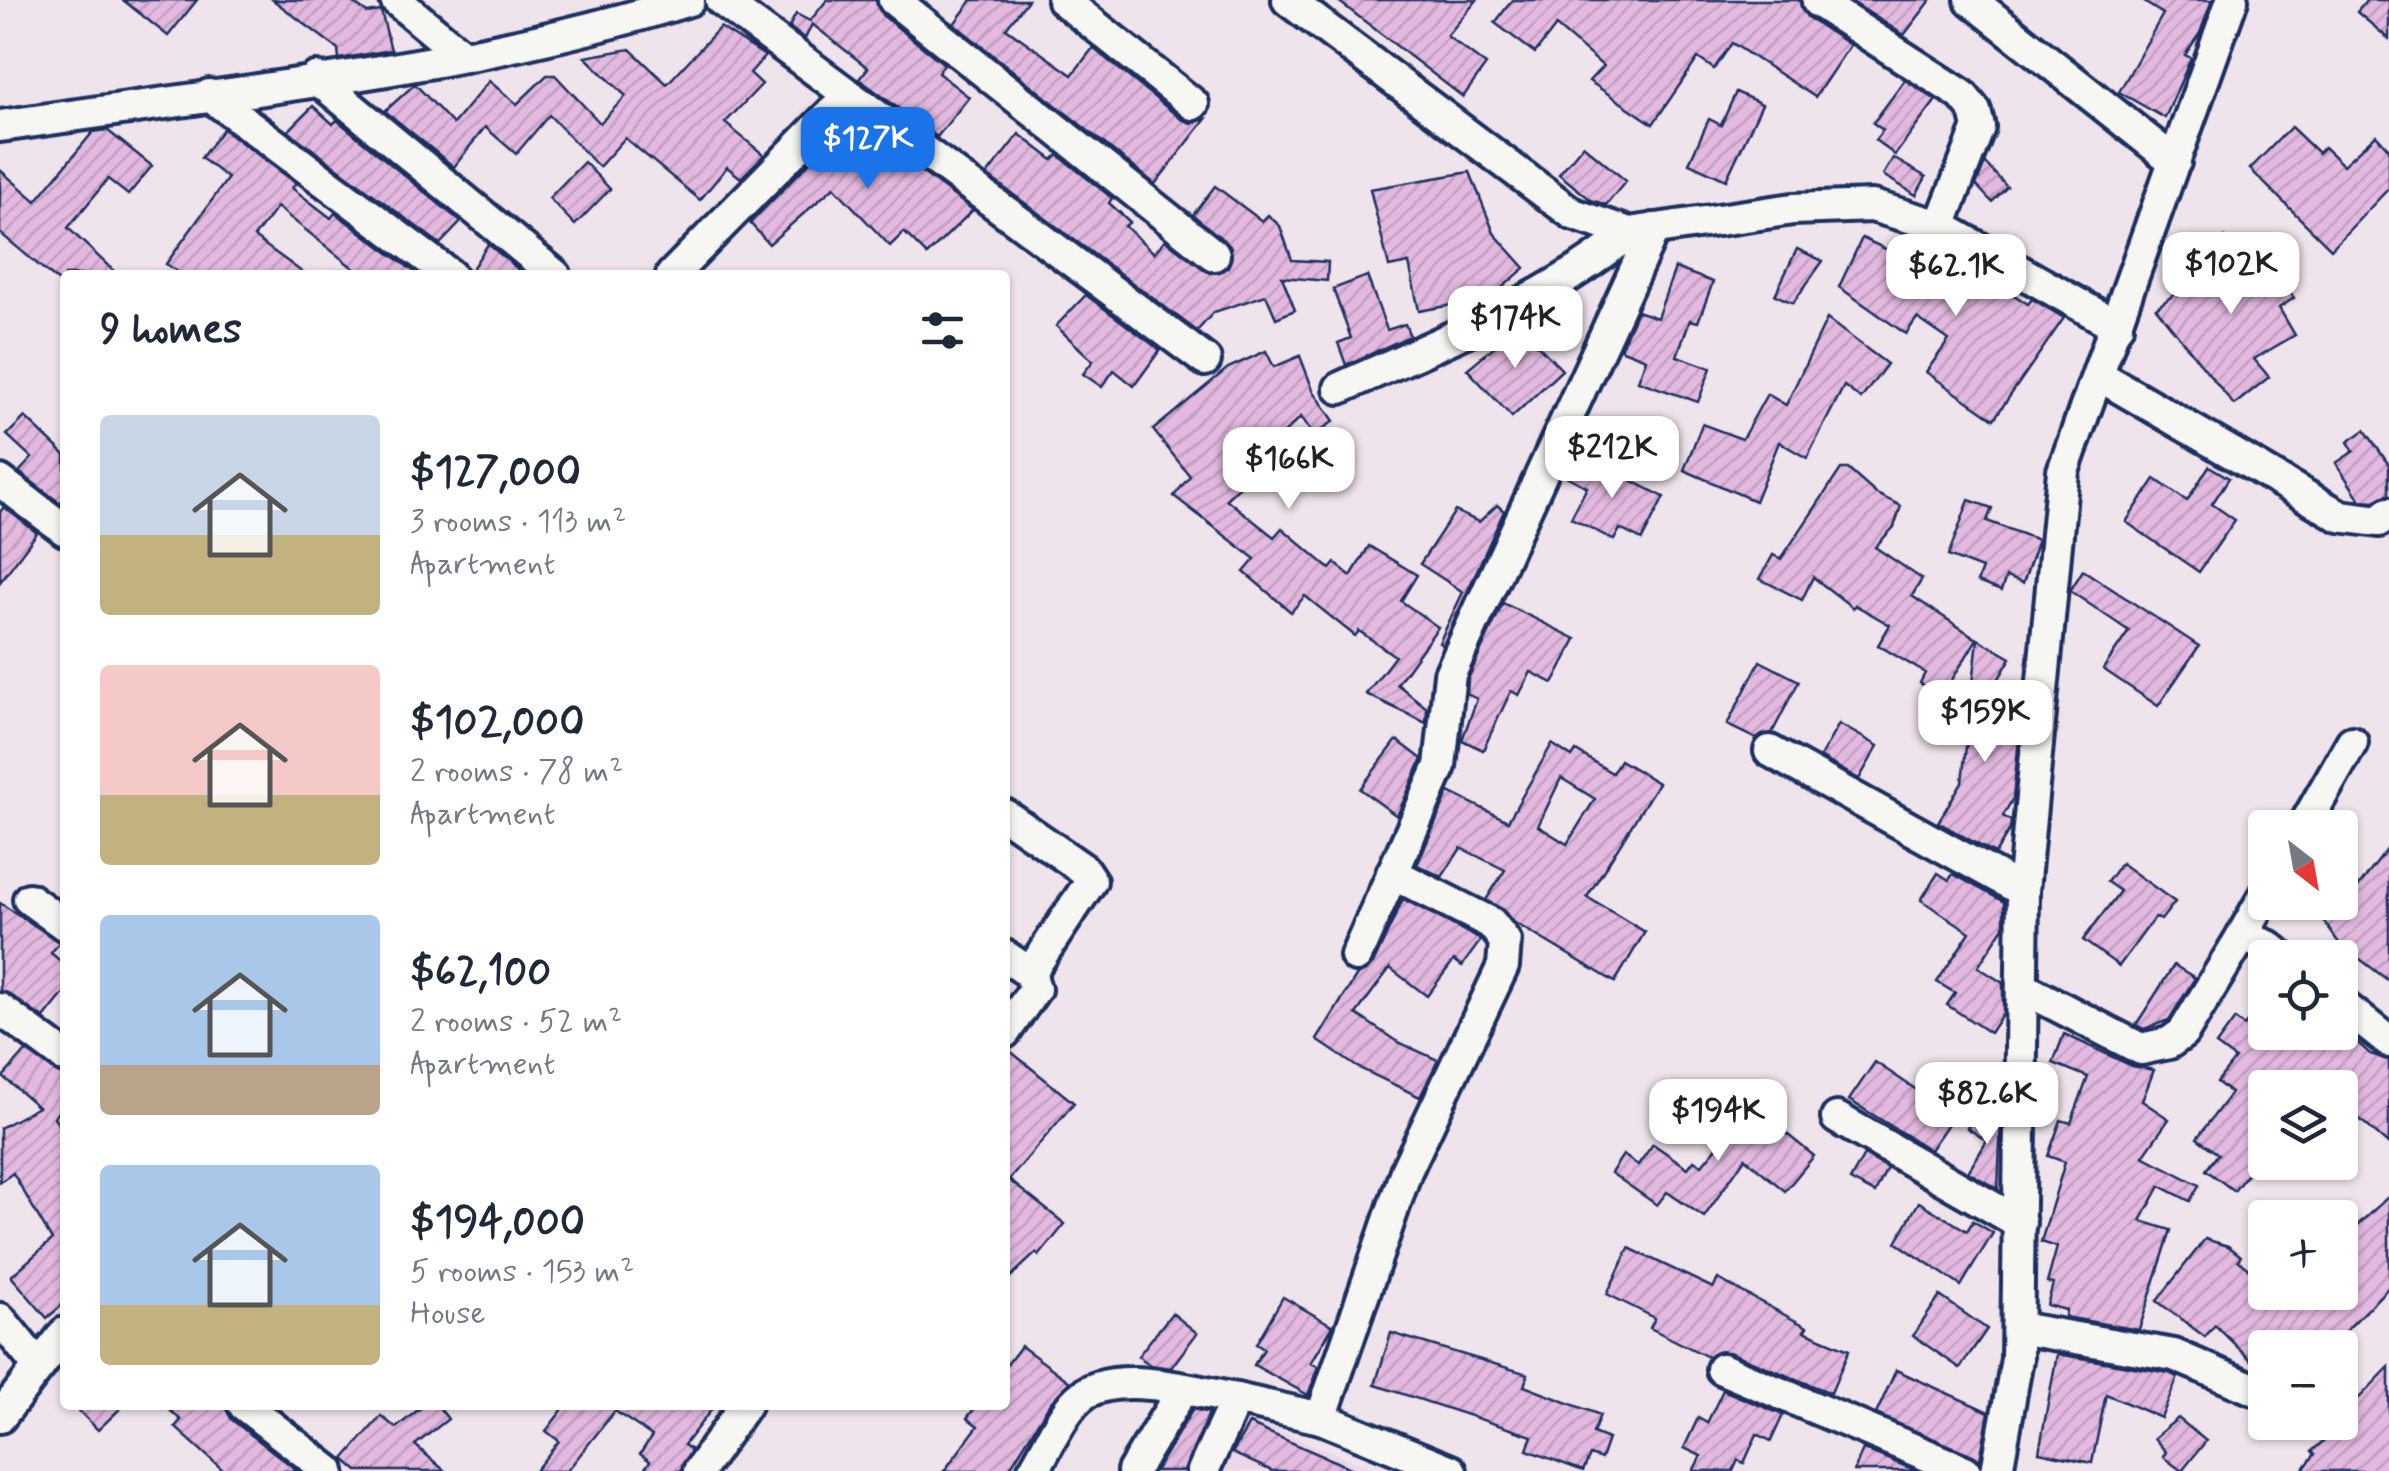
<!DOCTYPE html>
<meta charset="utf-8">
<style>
:root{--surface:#fff;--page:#f2f2f3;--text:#1f2937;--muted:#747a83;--accent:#1a73e8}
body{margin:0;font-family:Mynerve,sans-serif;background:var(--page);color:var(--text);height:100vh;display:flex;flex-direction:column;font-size:38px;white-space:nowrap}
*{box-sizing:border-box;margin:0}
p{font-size:32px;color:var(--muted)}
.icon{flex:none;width:55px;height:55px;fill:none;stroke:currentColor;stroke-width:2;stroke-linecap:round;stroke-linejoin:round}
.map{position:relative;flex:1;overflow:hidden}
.side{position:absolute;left:60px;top:270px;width:950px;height:1140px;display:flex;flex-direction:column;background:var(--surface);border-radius:10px;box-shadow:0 2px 8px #0004}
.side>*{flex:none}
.needle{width:65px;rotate:149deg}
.buttons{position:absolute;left:2248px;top:810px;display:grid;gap:20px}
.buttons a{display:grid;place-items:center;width:110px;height:110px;border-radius:10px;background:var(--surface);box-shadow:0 2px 8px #0004;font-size:50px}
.price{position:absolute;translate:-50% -85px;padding:0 22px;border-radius:20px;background:#fff;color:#222;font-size:32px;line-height:65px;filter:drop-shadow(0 2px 5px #0008)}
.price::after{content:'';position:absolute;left:50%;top:60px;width:30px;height:22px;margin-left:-15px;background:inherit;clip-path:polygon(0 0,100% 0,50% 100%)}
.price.selected{background:var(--accent);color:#fff}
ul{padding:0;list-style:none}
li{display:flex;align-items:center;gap:30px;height:250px;padding:0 40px}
li span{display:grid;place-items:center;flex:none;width:280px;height:200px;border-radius:10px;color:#555}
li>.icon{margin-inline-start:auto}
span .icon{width:120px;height:120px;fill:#fffc;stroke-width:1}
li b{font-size:42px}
h2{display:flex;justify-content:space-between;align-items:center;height:120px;padding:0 40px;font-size:42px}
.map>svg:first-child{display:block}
</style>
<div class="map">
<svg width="2389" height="1471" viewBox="0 0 2389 1471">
<defs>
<pattern id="building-hatch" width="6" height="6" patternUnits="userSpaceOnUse" patternTransform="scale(2.5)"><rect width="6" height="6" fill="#e3b9df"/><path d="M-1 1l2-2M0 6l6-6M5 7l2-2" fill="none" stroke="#c29fc2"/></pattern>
</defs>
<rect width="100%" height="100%" fill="#f0e4ec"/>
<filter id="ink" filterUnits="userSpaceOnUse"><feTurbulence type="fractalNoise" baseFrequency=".01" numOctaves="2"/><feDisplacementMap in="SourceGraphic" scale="20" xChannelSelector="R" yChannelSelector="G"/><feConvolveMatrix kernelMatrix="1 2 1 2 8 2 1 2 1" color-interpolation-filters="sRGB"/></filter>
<g filter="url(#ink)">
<!-- built -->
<path fill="#ecd7e8" d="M1244,1416l134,55h-161z"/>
<!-- building -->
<g fill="url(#building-hatch)" stroke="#1b2f5e" stroke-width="2.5" fill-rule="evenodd">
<path d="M123,0h74l-29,36z"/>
<path d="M273,0h76l18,13 14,-2 10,39 -52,9 -1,-10z"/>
<path d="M827,0h49l6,15 62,49 -6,9 31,24 -32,40 -78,-58 9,-11 -56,-44 -7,15 -16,-12 7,-13 14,7z"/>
<path d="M972,0h56l-22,28 66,47 21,-27 88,71 10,4 15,-4 -51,65 -201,-160z"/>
<path d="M1337,0h140l-30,36 39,29 -23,32z"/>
<path d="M1512,0h287l8,17 43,28 -35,52 -83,-54 -18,26 -16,-11 -45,66 -64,-43 14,-15 -47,-40 -21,27 -40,-30z"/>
<path d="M1849,0h82l-27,35z"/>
<path d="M2141,0h71l-12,33 -15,22 6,3 -26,60 -46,-26 44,-78z"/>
<path d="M2367,0h22v39l-32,-27z"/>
<path d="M720,27l45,29 -15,17 12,11 -37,39 39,32 -23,23 -14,-11 -27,33 -75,-62 -26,29 -50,-52 -33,39 -31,-27 -31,40 -69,-56 30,-27 38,40 36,-43 28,23 30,-29h8l45,48 26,-27 -41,-39 45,-8 37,35z"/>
<path d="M1905,80l31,20 -41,55 -20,-15 8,-10 -10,-7z"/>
<path d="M1736,92l26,12 -36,76 -37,-17 20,-44 12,6z"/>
<path d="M313,106l20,18 4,-4 124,102 -21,22 -152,-113z"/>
<path d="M851,120l122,90 -46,45 -23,-23 -14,14 -56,-59 -65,57 -19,-21z"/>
<path d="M2291,127l27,26 6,-6 19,18 33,-30 13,14v39l-58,61 -81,-80z"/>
<path d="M223,129l73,54 -4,5 39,30 4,-5 84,62h-57l-85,-68 -23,30 52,38h-124l-16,-11 62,-86 -27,-20z"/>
<path d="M107,130l45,36 -24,29 -20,-16 -40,49 50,47h-53v12l-65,-54v-63l36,31 57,-69z"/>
<path d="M1019,134l34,26 5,-5 54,43 -3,5 21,19 -5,4 29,27 11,-13 45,33 18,-6 3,-20 -38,-32 22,-29 47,35 6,-6 12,11 12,34 36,2 -1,19 -45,-4 13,33 -19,8 -10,-23 -52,17 -17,19 -210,-156z"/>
<path d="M1583,145l43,36 -20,24 -15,-5 -32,-26z"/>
<path d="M1893,158l33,19 -10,18 -33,-20z"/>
<path d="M584,162l26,27 -35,36 -26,-27z"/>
<path d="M1985,163l22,24 -15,15 -16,-17z"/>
<path d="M1470,172l24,61 31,35 -35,30 -71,13 -10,-48 -20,4 -19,-78z"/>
<path d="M1862,238l56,26 15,-21 95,61 4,-5 32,19 -70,101 -68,-47 23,-32 -32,-22 -11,16 -67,-47z"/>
<path d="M2225,238l15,25 20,-16 34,51 -15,10 16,27 -41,24 15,18 -35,28 -78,-97 51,-38 -9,-15z"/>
<path d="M488,244l30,25 -4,6h-46z"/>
<path d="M1797,249l26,12 -30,42 -18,-8z"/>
<path d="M1675,268l38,14 -15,40 -8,-2 -13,36 34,12 -13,34 -60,-21 8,-22 -26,-10 17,-38 20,7z"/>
<path d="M1367,276l20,54 18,-6 5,12 -64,29 -8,-22 13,-5 -18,-49z"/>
<path d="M1086,295l74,55 -26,36 -20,-16 -12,17 -19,-13 10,-13 -37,-35z"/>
<path d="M1827,319l60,45 -26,35 -17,-13 -37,72 -28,-16 -24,59 -71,-31 18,-46 40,15 25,-45 19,11z"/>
<path d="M1519,326l43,44 -50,47 -45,-48z"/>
<path d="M1266,351l8,16 26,-11 13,34 21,31 -20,14 -13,-18 -46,44 6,6 -35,32 48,38 8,-9 48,41 5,-6 16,13 18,-30 48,29 -16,26 37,26 -41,57 30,24 -1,15 -60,-29 29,-38 -36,-25 -4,5 -50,-40 -14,16 -47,-40 11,-13 -81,-63 16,-20 -37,-46 75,-62z"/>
<path d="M25,417l40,38v41l-5,7 -41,-31 13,-14 -25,-23z"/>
<path d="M2365,430l24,35v30l-15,6 -14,-1 -24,-37 18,-12 -6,-9z"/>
<path d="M1578,453l86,44 -22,43 -22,-11 -6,11 -43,-22 16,-31 -21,-11z"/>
<path d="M2209,466l20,12 -17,26 23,16 -36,52 -73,-50 29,-43 32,22z"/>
<path d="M1841,469h7l27,24 26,13 -7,21 -19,20 47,32 -10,17 65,43 -35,57 -22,-13 5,-10 -47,-28 12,-20 -35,-20 -2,3 -40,-31 -11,23 -42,-21 13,-24 8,4z"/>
<path d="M1969,500l23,8 -5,13 51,19 -15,43 -17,-6 -5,14 -24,-9 5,-13 -34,-13z"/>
<path d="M1497,505l7,6 -61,134 -4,-2 24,-51 -43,-28 35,-53 24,11z"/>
<path d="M4,507l33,26 -37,49v-70z"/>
<path d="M2083,570l116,76 -41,60 -55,-37 26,-38 -59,-40z"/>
<path d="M1503,603l73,36 -23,44 -22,-11 -12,23 -8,-4 -28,59 -21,-10 15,-41 -10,-5 1,-15z"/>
<path d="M1978,639l33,19 -39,66 48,4 -7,70 -10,18 8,5 -1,8 -15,25 -57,-32 24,-40z"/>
<path d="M1760,661l39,20 -27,52 -16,6 -29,-14z"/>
<path d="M1839,724l39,22 -19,33 -39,-22z"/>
<path d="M1397,740l25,19 -25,57 -37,-27z"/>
<path d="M1552,744l20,13 4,-6 36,22 8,-13 38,23 -71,114 58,35 -30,50 -100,-59 -29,-23 19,-30 -44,-22 -19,29 -25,-12 32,-73 59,29zM1561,778l34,21 -28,45 -29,-18z"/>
<path d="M2389,847v134l-50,-38 -29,-41h30v-39l19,23z"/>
<path d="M2121,863l54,39 -14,18 -6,-3 -36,49 -36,-26 37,-49 -13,-9z"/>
<path d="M1938,873l11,7 4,-6 51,28v25l-26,40 25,16v30l-13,20 -43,-28 8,-12 -18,-11 33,-50 -49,-32z"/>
<path d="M1403,899l78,41 -19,26 -8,-6 -27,36 -37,-28 -34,46 40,27 42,19 -18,37 -63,-30 -40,-27 40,-65 16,-11z"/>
<path d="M0,903l60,39 -9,11 14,12v27l-21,26 -44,-27z"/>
<path d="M2174,965l21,13 -26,42 -25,9 -8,-4z"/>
<path d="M2265,1000v32h81l24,22 19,6v85l-35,-31 -14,17v-43h-75v63l-31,40 -28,-21 12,-16 -21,-16 34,-45 -14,-11 18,-23 -19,-14 19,-26 9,7z"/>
<path d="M2064,1034l68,32 22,4 -12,31 27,18 -26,37 56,29 -9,16 -30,-15 -19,35 30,9 -32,100 -74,-13 1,-7 -19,-5 6,-21 -6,-1 10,-36 -16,-5 24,-80 -17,-6 13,-36 10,3 17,-46 -35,-14z"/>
<path d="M1009,1050l65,53 -65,77 56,44 -26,32 -3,-3 -31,29v-231z"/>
<path d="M26,1051l39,24v29l-11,13 11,21v165l-18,15 -36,-42 41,-36 -39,-67 -13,9v-54l38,-21 -35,-30z"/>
<path d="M1875,1062l79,53 -24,35 -81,-50z"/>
<path d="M1751,1105l63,51 -29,35 -40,-33 -41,59 -37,-25 -10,13 -46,-32 12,-18 15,10 15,-21 35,24 6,-8 8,5z"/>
<path d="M1981,1107l20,13 -3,69 -30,-17 19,-31 -20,-13z"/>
<path d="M1864,1155l23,13 -12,25 -25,-13z"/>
<path d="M2389,1196v91l-60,61h-64v26l-50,-49 -10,12 -48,-36 48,-62 23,7 13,10 -3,4 27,21v11h75v-51z"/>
<path d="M1919,1202l48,29 6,-10 20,12 -32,53 -65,-44z"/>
<path d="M1629,1248l84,40 5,-9 89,48 -3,4 45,19 -18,43 -102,-41 -21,5 -58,-29 5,-10 -48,-24z"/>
<path d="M1940,1296l47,33 -27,39 -47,-32z"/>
<path d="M1283,1297l50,29 -22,37 8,4 -11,28 -54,-30 10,-16 -8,-5z"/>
<path d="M1172,1313l25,20 -26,35 -21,-3 -12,-9z"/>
<path d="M1391,1333l137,41 -4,12 76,29 -7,18 15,6 -7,20 -11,-4 -7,16 -56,-21 5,-14 -157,-51z"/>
<path d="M1021,1346l49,36 -20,21 -42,68h-64l34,-45 -11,-8 10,-13h28v-38z"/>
<path d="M2057,1354l112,19 9,4 -17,41 -55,-24 -14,69 -53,-11z"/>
<path d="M2389,1367v104h-87l13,-17 -3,-3 28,-25v-47l19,19z"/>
<path d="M1896,1370l93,42 -9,48 -104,-46z"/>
<path d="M1723,1390l60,25 -12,26 -14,-7 -13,29 -6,-3 -5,11h-40l8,-15 -17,-8 14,-30 9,5z"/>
<path d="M73,1405h51l-26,25z"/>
<path d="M164,1405h60l8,15 66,51h-74l-49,-44 6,-7z"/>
<path d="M424,1405h13l11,14 -33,26 30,26h-87l-14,-12 37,-43 15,12z"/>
<path d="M566,1405h149l-31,40 7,5 -11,21h-37l7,-10 -10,-7 12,-18 -37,-25 -48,60h-32l24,-30 -13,-10z"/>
<path d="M1193,1409l16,4 -25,58h-29z"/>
<path d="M2178,1418l28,23 -24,30 -19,-14 3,-5 -12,-14z"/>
<path d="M1249,1424l108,47h-85l-40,-18z"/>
<path d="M1863,1449l54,22h-63z"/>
</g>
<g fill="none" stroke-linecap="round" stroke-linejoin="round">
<!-- minor casing -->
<g stroke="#1b2f5e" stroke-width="38">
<g id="minor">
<path d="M396,0l66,55"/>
<path d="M721,0l484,360"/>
<path d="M894,0l320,255"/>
<path d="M1063,0l130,104"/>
<path d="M1288,0l285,214 56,19 164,-24 79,-3 68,20 177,100"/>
<path d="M1971,0l204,162"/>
<path d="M1818,2l144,93 13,16 4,16 -39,99"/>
<path d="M316,78l239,197"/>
<path d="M209,95l241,180"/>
<path d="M0,126c225,-33 473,-57 689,-126"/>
<path d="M672,275l177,-180"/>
<path d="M2100,376l240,140 39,5 10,-8"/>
<path d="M1340,388c98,-45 206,-86 289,-155"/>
<path d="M0,481l65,49"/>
<path d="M1770,751l253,140"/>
<path d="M1005,815l78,54 8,12 -61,92"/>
<path d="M2303,828l49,-86"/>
<path d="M29,899l36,26"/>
<path d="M2242,936l23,-41"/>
<path d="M1005,956l25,17 5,16 -30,43"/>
<path d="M1356,956l84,-190 10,-92 204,-445"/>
<path d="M2025,989l116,60 28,-6 14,-10 59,-97 26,10 15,12"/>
<path d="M2340,1003l49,39"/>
<path d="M0,1009l65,48"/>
<path d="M1837,1118l183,105"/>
<path d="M0,1319l39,48"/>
<path d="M2018,1328l156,27 91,39"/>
<path d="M1722,1369l243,102"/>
<path d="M244,1405l85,66"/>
<path d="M0,1417l65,-84"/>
<path d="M1321,1418l85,-247 97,-205 2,-25 -14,-18 -99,-50"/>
<path d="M699,1471l46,-66"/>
<path d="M1033,1471c14,-22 27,-55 45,-72 33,-32 118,-7 158,0"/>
<path d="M1133,1471l50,-82"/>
<path d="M1203,1471l33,-72 85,19 130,53"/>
<path d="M1997,1471l20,-112 6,-468 40,-420 169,-471"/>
</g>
</g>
<!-- minor -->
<use href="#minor" stroke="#f6f6f2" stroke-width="30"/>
</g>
</g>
</svg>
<div class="buttons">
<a><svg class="needle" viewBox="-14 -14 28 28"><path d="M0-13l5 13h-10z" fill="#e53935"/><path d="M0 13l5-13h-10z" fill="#747a83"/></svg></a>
<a><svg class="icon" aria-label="locate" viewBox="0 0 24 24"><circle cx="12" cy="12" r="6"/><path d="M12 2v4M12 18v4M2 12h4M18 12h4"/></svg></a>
<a><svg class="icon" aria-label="layers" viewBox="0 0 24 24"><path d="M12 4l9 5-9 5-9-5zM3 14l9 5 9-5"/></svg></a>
<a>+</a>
<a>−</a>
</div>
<b class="price selected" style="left:868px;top:192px">$127K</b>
<b class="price" style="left:2231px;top:317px">$102K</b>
<b class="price" style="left:1956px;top:319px">$62.1K</b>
<b class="price" style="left:1515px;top:371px">$174K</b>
<b class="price" style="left:1612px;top:501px">$212K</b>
<b class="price" style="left:1289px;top:512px">$166K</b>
<b class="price" style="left:1985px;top:765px">$159K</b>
<b class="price" style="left:1987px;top:1147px">$82.6K</b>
<b class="price" style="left:1718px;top:1164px">$194K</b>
<section class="side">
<h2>9 homes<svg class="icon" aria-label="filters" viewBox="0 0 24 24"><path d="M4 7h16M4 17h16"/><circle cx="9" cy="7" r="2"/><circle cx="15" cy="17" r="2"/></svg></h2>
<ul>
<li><span style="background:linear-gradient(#c9d6e8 60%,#c2b280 0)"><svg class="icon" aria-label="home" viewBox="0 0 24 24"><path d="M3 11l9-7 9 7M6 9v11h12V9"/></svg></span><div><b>$127,000</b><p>3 rooms · 113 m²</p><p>Apartment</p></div></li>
<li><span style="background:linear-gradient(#f6c9c9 65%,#c2b280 0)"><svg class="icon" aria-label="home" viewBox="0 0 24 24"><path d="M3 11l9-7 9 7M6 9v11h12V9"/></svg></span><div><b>$102,000</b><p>2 rooms · 78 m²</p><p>Apartment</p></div></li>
<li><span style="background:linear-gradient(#a9c7e8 75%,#b9a48a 0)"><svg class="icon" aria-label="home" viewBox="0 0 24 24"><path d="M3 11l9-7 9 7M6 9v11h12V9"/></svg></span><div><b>$62,100</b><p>2 rooms · 52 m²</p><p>Apartment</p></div></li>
<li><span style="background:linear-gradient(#a9c7e8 70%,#c2b280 0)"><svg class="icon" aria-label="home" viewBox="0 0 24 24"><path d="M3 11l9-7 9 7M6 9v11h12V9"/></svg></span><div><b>$194,000</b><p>5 rooms · 153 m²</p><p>House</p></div></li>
</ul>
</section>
</div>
